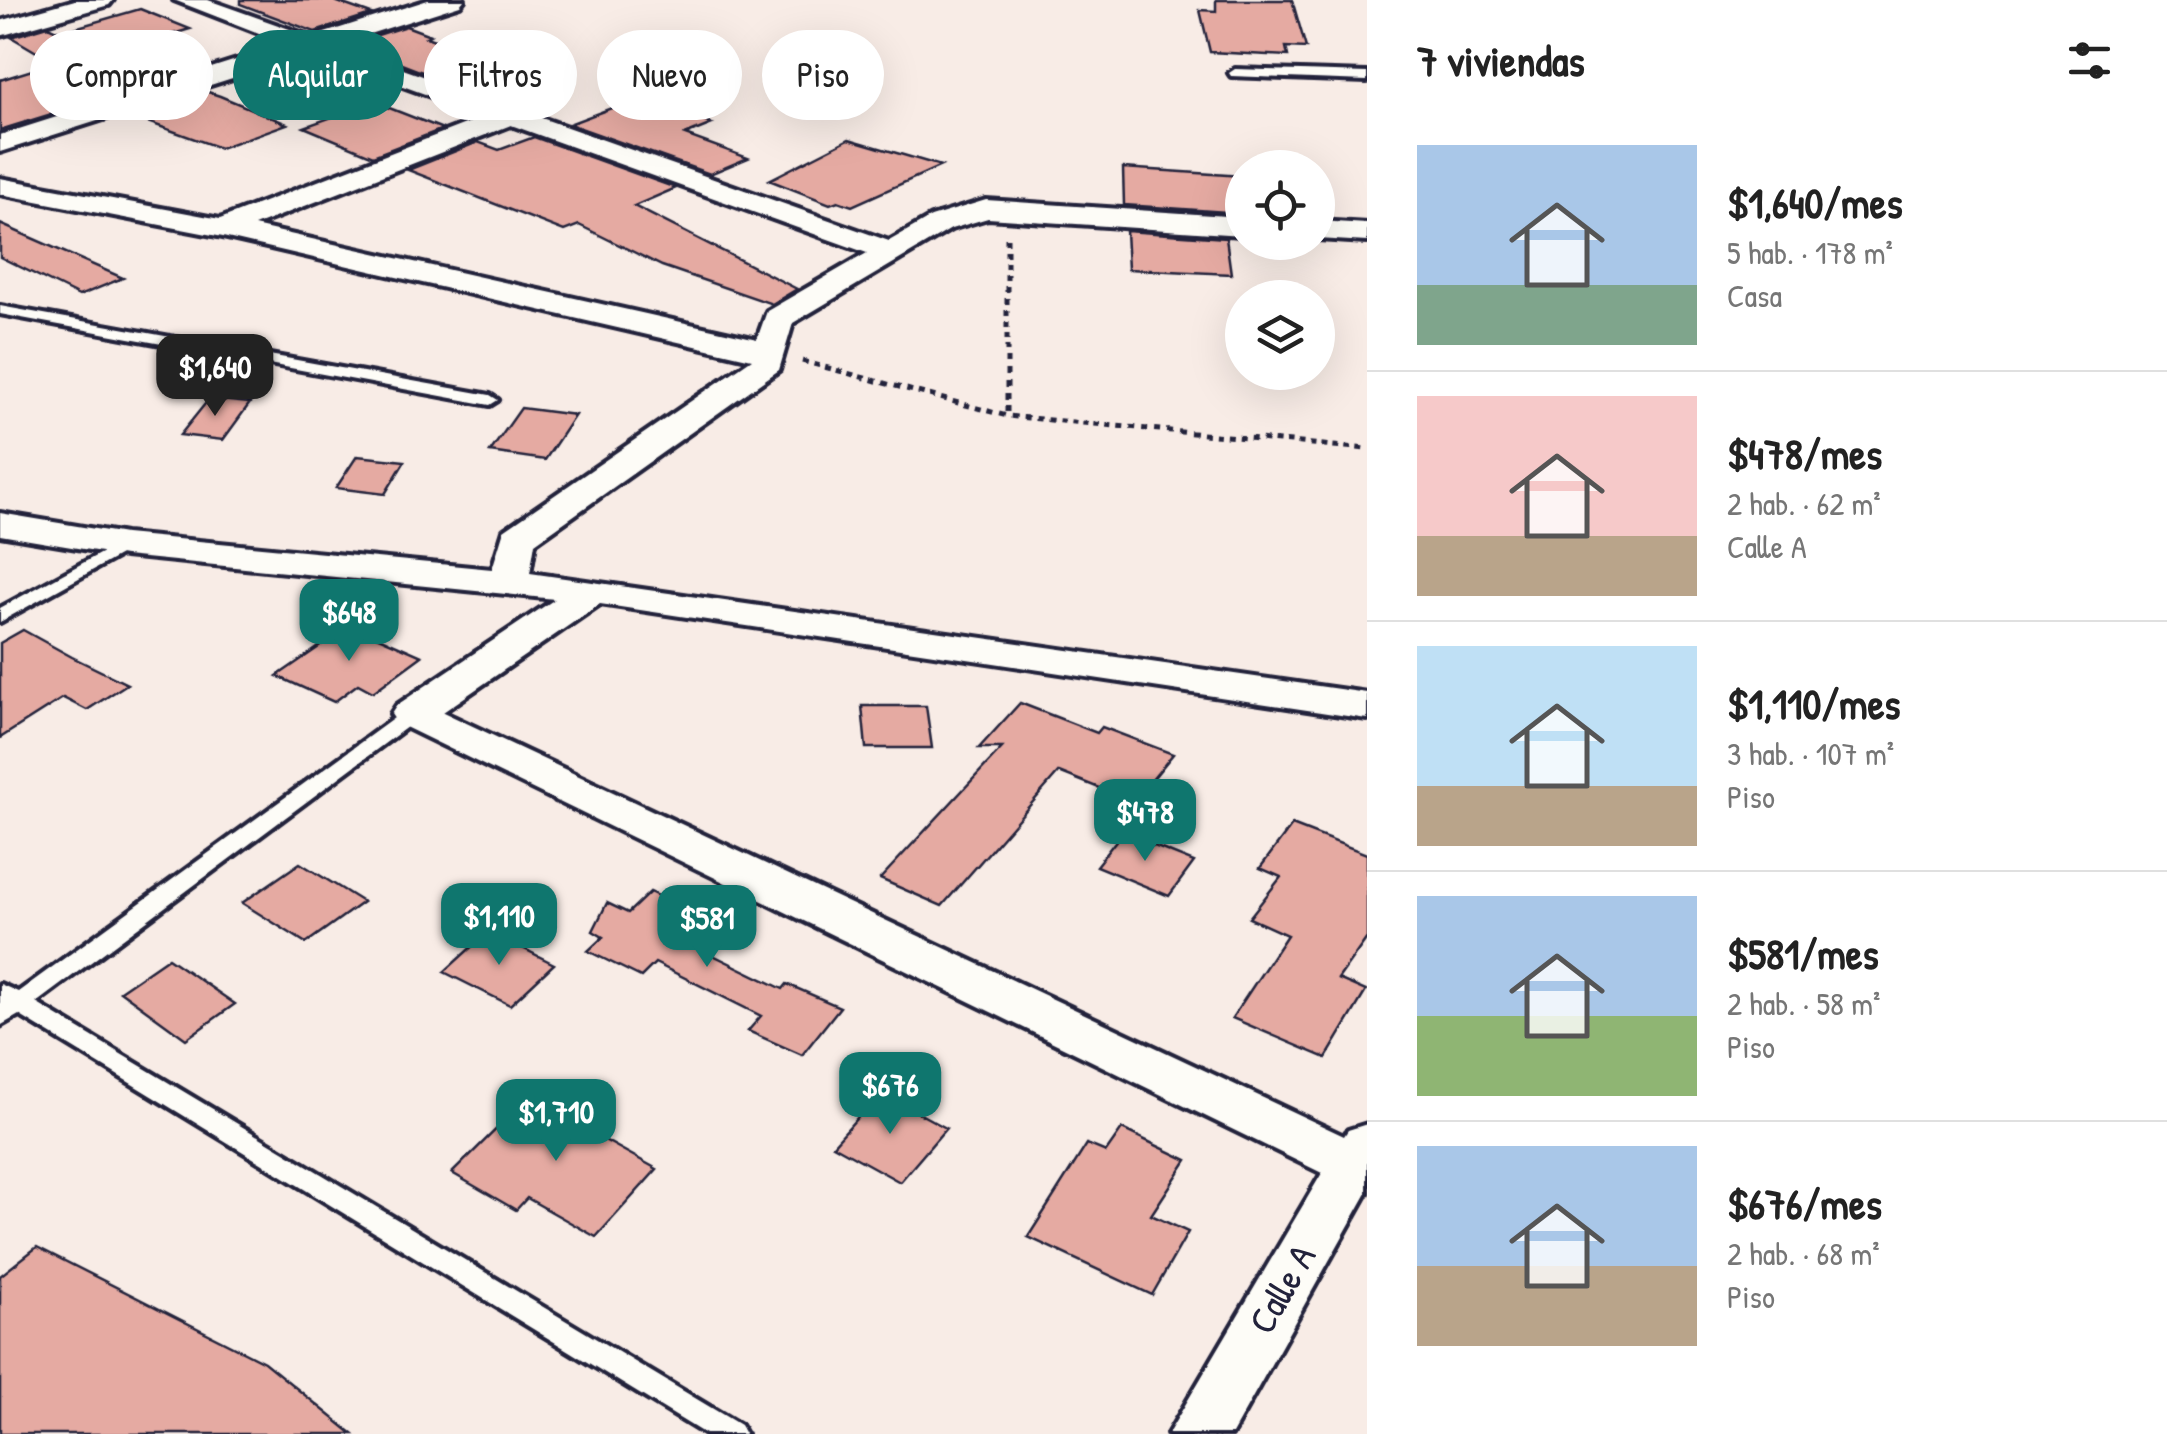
<!DOCTYPE html>
<html lang="es">
<meta charset="utf-8">
<style>
:root{--surface:#fff;--page:#f2f2f2;--text:#222;--muted:#767676;--line:#e0e0e0;--accent:#0f766e}
body{margin:0;font-family:"Patrick Hand",sans-serif;background:var(--page);color:var(--text);height:100vh;display:flex;flex-direction:column;font-size:38px;white-space:nowrap}
*{box-sizing:border-box;margin:0}
p{font-size:32px;color:var(--muted)}
.icon{flex:none;width:55px;height:55px;fill:none;stroke:currentColor;stroke-width:2;stroke-linecap:round;stroke-linejoin:round}
.map{position:relative;flex:1;overflow:hidden}
.drawer{display:flex;flex-direction:column;background:var(--surface);width:800px}
.drawer>*{flex:none}
.top-card{position:absolute;left:30px;top:30px;width:950px;height:90px;display:flex;gap:20px}
.controls{position:absolute;left:1225px;top:150px;display:grid;gap:20px}
.controls a{display:grid;place-items:center;width:110px;height:110px;border-radius:50%;background:var(--surface);box-shadow:0 10px 40px #0002;font-size:50px}
.price{position:absolute;translate:-50% -85px;padding:0 22px;border-radius:20px;background:var(--accent);color:#fff;font-size:32px;line-height:65px;filter:drop-shadow(0 2px 5px #0008)}
.price::after{content:'';position:absolute;left:50%;top:60px;width:30px;height:22px;margin-left:-15px;background:inherit;clip-path:polygon(0 0,100% 0,50% 100%)}
.price.on{background:#222;color:#fff}
ul{padding:0;list-style:none}
li{display:flex;align-items:center;gap:30px;height:250px;padding:0 50px}
li+li{border-top:2px solid var(--line)}
li span{display:grid;place-items:center;flex:none;width:280px;height:200px;border-radius:0px;color:#555}
li>.icon{margin-inline-start:auto}
span .icon{width:120px;height:120px;fill:#fffc;stroke-width:1}
li b{font-size:42px}
h2{display:flex;justify-content:space-between;align-items:center;height:120px;padding:0 50px;font-size:42px}
.pill{padding:0 35px;border-radius:45px;background:var(--surface);box-shadow:0 10px 40px #0002;font-size:35px;line-height:90px}
.pill.on{background:var(--accent);color:#fff}
main{display:flex;flex:1;min-height:0}
.map>svg:first-child{display:block}
</style>
<main>
<div class="map">
<svg width="1367" height="1434" viewBox="0 0 1367 1434">
<rect width="100%" height="100%" fill="#f8ece6"/>
<filter id="ink" filterUnits="userSpaceOnUse"><feTurbulence type="fractalNoise" baseFrequency=".01" numOctaves="2"/><feDisplacementMap in="SourceGraphic" scale="20" xChannelSelector="R" yChannelSelector="G"/><feConvolveMatrix kernelMatrix="1 2 1 2 8 2 1 2 1" color-interpolation-filters="sRGB"/></filter>
<g filter="url(#ink)">
<!-- building -->
<g fill="#e5aaa2" stroke="#22223b" stroke-width="2.5">
<path d="M240,0h92l39,14 -56,18 -75,-28z"/>
<path d="M1216,0h76l14,48 -20,-1 2,9 -78,-4 -10,-42 16,1z"/>
<path d="M140,9l50,20 -78,23 59,25 -171,53v-50l55,-17 -44,-26 37,-11 13,6z"/>
<path d="M406,26l24,9 -4,2 49,17 -53,18 -73,-28z"/>
<path d="M205,91l15,5 67,28 -67,24 -92,-33z"/>
<path d="M638,98l74,26 -27,11 63,23 -38,16 -141,-50z"/>
<path d="M374,102l69,27 -70,27 -69,-29z"/>
<path d="M534,137l142,51 -42,18 163,83 -25,15 -110,-38 -83,-41 -15,6 -156,-61 70,-28 21,8z"/>
<path d="M849,139l92,27 -89,40 -14,-5 -8,3 -61,-24z"/>
<path d="M1123,168l119,8v37l-118,-8z"/>
<path d="M0,224l123,54 -44,18 -79,-39z"/>
<path d="M1126,231l100,7 5,36 -103,-5z"/>
<path d="M209,399l41,4 -27,37 -43,-5z"/>
<path d="M521,408l54,7 -30,45 -55,-8z"/>
<path d="M357,456l48,5 -20,33 -49,-6z"/>
<path d="M351,625l71,31 -49,36 -15,-8 -24,18 -57,-26z"/>
<path d="M23,630l49,27 55,27 -40,26 -24,-12 -63,40v-95z"/>
<path d="M1020,703l77,30 5,-6 71,27 -39,48 -75,-30 -117,134 -62,-27 122,-131h-23z"/>
<path d="M862,706h64l6,42h-66z"/>
<path d="M1292,825l75,29v84l-29,41 28,12 -40,67 -94,-40 55,-83 -38,-17 32,-41 -21,-9z"/>
<path d="M1122,833l72,29 -25,34 -73,-30z"/>
<path d="M300,863l63,39 -57,41 -64,-40z"/>
<path d="M650,892l52,25 -22,22 103,50 4,-5 53,23 -38,48 -54,-24 13,-15 -106,-53 -14,14 -53,-26 15,-14 -10,-6 14,-28 21,10z"/>
<path d="M489,931l65,33 -44,41 -66,-33z"/>
<path d="M168,958l67,46 -49,35 -66,-48z"/>
<path d="M539,1087l62,34 -11,11 67,37 -61,68 -69,-39 -11,12 -64,-37z"/>
<path d="M880,1092l66,36 -46,54 -67,-37z"/>
<path d="M1122,1129l65,31 -36,55 37,17 -36,63 -124,-58 59,-93 19,8z"/>
<path d="M37,1247l227,115 89,72h-353v-158z"/>
</g>
<g fill="none" stroke-linecap="round" stroke-linejoin="round">
<!-- service casing -->
<g stroke="#22223b" stroke-width="8">
<g id="service">
<path d="M1235,69l132,4v8l-136,-5 -2,-3z"/>
<path d="M0,306l490,89 8,5 -8,5 -490,-91z"/>
<path d="M125,540l9,5 -3,4 -131,73v-14z"/>
<path d="M412,708l7,2 3,4 -3,4 -383,285 704,422 5,9h-40l-686,-419 -19,11v-42l18,8 387,-282z"/>
</g>
</g>
<!-- minor casing -->
<g stroke="#22223b" stroke-width="8">
<g id="minor">
<path d="M75,0h38l-4,5 -109,31v-15z"/>
<path d="M174,0h34l104,37 116,-37h36l-4,5 -125,40 554,196 42,-24 55,-17 256,17v18l-254,-17 -37,11 -158,94 -14,47 -244,173 -5,30 837,120v26l-767,-115 -157,108 901,424 4,-6 19,-6v69l-135,241h-64l154,-261 -925,-450 -6,-9 6,-9 158,-106 -430,-43 -125,-21v-22l125,21 367,35 12,-39 248,-171 -529,-122 -223,-43v-16l220,41 266,-103 -175,-63 -311,99v-17l287,-91zM511,125l356,128 -100,58 -10,28 -503,-113z"/>
<path d="M1318,221l49,3v18l-49,-3z"/>
</g>
</g>
<!-- path -->
<g stroke="#22223b" stroke-width="5" stroke-dasharray="6 6" stroke-linecap="butt">
<path d="M1007,238v178"/>
<path d="M802,361l205,55 360,33"/>
</g>
<!-- service -->
<use href="#service" fill="#fdfcf7" fill-rule="evenodd"/>
<!-- minor -->
<use href="#minor" fill="#fdfcf7" fill-rule="evenodd"/>
</g>
</g>
<g text-anchor="middle" stroke-width="8" stroke-linejoin="round" paint-order="stroke">
<!-- near-street labels -->
<g font-size="38" fill="#22223b" stroke="#fdfcf7">
<text transform="translate(1282 1289) rotate(-60)" y="13">Calle A</text>
</g>
</g>
</svg>
<div class="controls">
<a><svg class="icon" aria-label="locate" viewBox="0 0 24 24"><circle cx="12" cy="12" r="6"/><path d="M12 2v4M12 18v4M2 12h4M18 12h4"/></svg></a>
<a><svg class="icon" aria-label="layers" viewBox="0 0 24 24"><path d="M12 4l9 5-9 5-9-5zM3 14l9 5 9-5"/></svg></a>
</div>
<b class="price on" style="left:215px;top:419px">$1,640</b>
<b class="price" style="left:349px;top:664px">$648</b>
<b class="price" style="left:1145px;top:864px">$478</b>
<b class="price" style="left:499px;top:968px">$1,110</b>
<b class="price" style="left:707px;top:970px">$581</b>
<b class="price" style="left:890px;top:1137px">$676</b>
<b class="price" style="left:556px;top:1164px">$1,710</b>
<div class="top-card">
<a class="pill">Comprar</a>
<a class="pill on">Alquilar</a>
<a class="pill">Filtros</a>
<a class="pill">Nuevo</a>
<a class="pill">Piso</a>
</div>
</div>
<section class="drawer">
<h2>7 viviendas<svg class="icon" aria-label="filters" viewBox="0 0 24 24"><path d="M4 7h16M4 17h16"/><circle cx="9" cy="7" r="2"/><circle cx="15" cy="17" r="2"/></svg></h2>
<ul>
<li><span style="background:linear-gradient(#a9c7e8 70%,#7fa58c 0)"><svg class="icon" aria-label="home" viewBox="0 0 24 24"><path d="M3 11l9-7 9 7M6 9v11h12V9"/></svg></span><div><b>$1,640/mes</b><p>5 hab. · 178 m²</p><p>Casa</p></div></li>
<li><span style="background:linear-gradient(#f6c9c9 70%,#b9a48a 0)"><svg class="icon" aria-label="home" viewBox="0 0 24 24"><path d="M3 11l9-7 9 7M6 9v11h12V9"/></svg></span><div><b>$478/mes</b><p>2 hab. · 62 m²</p><p>Calle A</p></div></li>
<li><span style="background:linear-gradient(#bfe0f5 70%,#b9a48a 0)"><svg class="icon" aria-label="home" viewBox="0 0 24 24"><path d="M3 11l9-7 9 7M6 9v11h12V9"/></svg></span><div><b>$1,110/mes</b><p>3 hab. · 107 m²</p><p>Piso</p></div></li>
<li><span style="background:linear-gradient(#a9c7e8 60%,#8fb573 0)"><svg class="icon" aria-label="home" viewBox="0 0 24 24"><path d="M3 11l9-7 9 7M6 9v11h12V9"/></svg></span><div><b>$581/mes</b><p>2 hab. · 58 m²</p><p>Piso</p></div></li>
<li><span style="background:linear-gradient(#a9c7e8 60%,#b9a48a 0)"><svg class="icon" aria-label="home" viewBox="0 0 24 24"><path d="M3 11l9-7 9 7M6 9v11h12V9"/></svg></span><div><b>$676/mes</b><p>2 hab. · 68 m²</p><p>Piso</p></div></li>
</ul>
</section>
</main>
